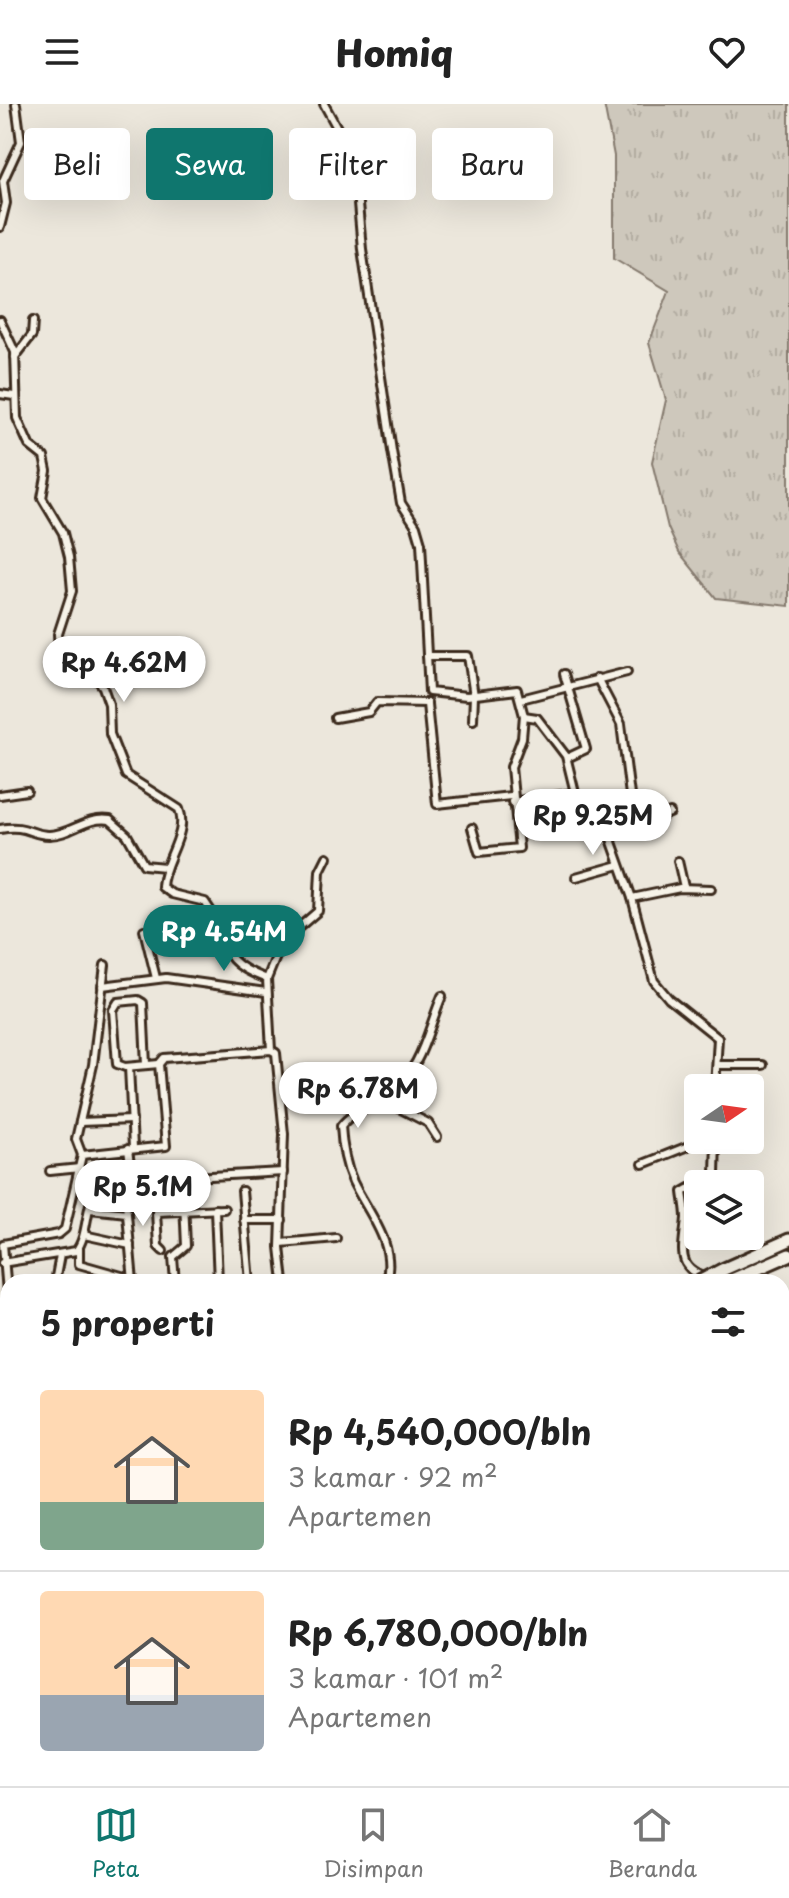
<!DOCTYPE html>
<html lang="id">
<meta charset="utf-8">
<style>
:root{--surface:#fff;--page:#f6f6f6;--text:#222;--muted:#767676;--line:#e0e0e0;--accent:#0f766e}
body{margin:0;font-family:"Playpen Sans",sans-serif;background:var(--page);color:var(--text);height:100vh;display:flex;flex-direction:column;font-size:30px;white-space:nowrap}
*{box-sizing:border-box;margin:0}
p{font-size:26px;color:var(--muted)}
.icon{flex:none;width:44px;height:44px;fill:none;stroke:currentColor;stroke-width:2;stroke-linecap:round;stroke-linejoin:round}
.map{position:relative;flex:1;overflow:hidden}
.details{position:absolute;left:0px;top:1170px;width:790px;height:512px;display:flex;flex-direction:column;background:var(--surface);border-radius:24px 24px 0 0;box-shadow:0 8px 32px #0002}
.details>*{flex:none}
.guide{position:absolute;left:24px;top:24px;width:742px;height:72px;display:flex;gap:16px}
.needle{width:52px;rotate:77deg}
.buttons{position:absolute;left:684px;top:970px;display:grid;gap:16px}
.buttons a{display:grid;place-items:center;width:80px;height:80px;border-radius:8px;background:var(--surface);box-shadow:0 8px 32px #0002;font-size:40px}
.price{position:absolute;translate:-50% -68px;padding:0 18px;border-radius:28px;background:#fff;color:#222;font-size:26px;line-height:52px;filter:drop-shadow(0 2px 4px #0008)}
.price::after{content:'';position:absolute;left:50%;top:48px;width:24px;height:18px;margin-left:-12px;background:inherit;clip-path:polygon(0 0,100% 0,50% 100%)}
.price.selected{background:var(--accent);color:#fff}
ul{padding:0;list-style:none}
li{display:flex;align-items:center;gap:24px;height:200px;padding:0 40px}
li+li{border-top:2px solid var(--line)}
li span{display:grid;place-items:center;flex:none;width:224px;height:160px;border-radius:8px;color:#555}
li>.icon{margin-inline-start:auto}
span .icon{width:96px;height:96px;fill:#fffc;stroke-width:1}
li b{font-size:34px}
h2{display:flex;justify-content:space-between;align-items:center;height:96px;padding:0 40px;font-size:34px}
.pill{padding:0 28px;border-radius:8px;background:var(--surface);box-shadow:0 8px 32px #0002;font-size:28px;line-height:72px}
.pill.selected{background:var(--accent);color:#fff}
header{display:flex;justify-content:space-between;align-items:center;height:104px;padding:0 40px;background:var(--surface);font-size:36px;font-weight:800}
.dock{display:flex;justify-content:space-around;align-items:center;height:112px;border-top:2px solid var(--line);background:var(--surface);font-size:22px;color:var(--muted)}
.dock a{display:grid;justify-items:center;gap:4px}
.dock .selected{color:var(--accent)}
.map>svg:first-child{display:block}
</style>
<header><svg class="icon" aria-label="menu" viewBox="0 0 24 24"><path d="M4 6h16M4 12h16M4 18h16"/></svg>Homiq<svg class="icon" aria-label="heart" viewBox="0 0 24 24"><path d="M12 20l-8-8c-3-5 5-10 8-4 3-6 11-1 8 4z"/></svg></header>
<div class="map">
<svg width="789" height="1682" viewBox="0 0 789 1682">
<defs>
<pattern id="grass-tufts" width="24" height="20" patternUnits="userSpaceOnUse" patternTransform="scale(2)"><rect width="24" height="20" fill="#cec8bc"/><path d="M3 7l-1-3M5 7V3M7 7l1-3M15 17l-1-3M17 17v-4M19 17l1-3" fill="none" stroke="#b2aca1"/></pattern>
<pattern id="forest-firs" width="22" height="20" patternUnits="userSpaceOnUse" patternTransform="scale(2)"><rect width="22" height="20" fill="#cec8bc"/><path d="M5 1l3.5 6h-7zM16 11l3.5 6h-7z" fill="#b2aca1"/></pattern>
</defs>
<rect width="100%" height="100%" fill="#ece7dc"/>
<filter id="ink" filterUnits="userSpaceOnUse"><feTurbulence type="fractalNoise" baseFrequency=".0125" numOctaves="2"/><feDisplacementMap in="SourceGraphic" scale="16" xChannelSelector="R" yChannelSelector="G"/><feConvolveMatrix kernelMatrix="1 2 1 2 8 2 1 2 1" color-interpolation-filters="sRGB"/></filter>
<g filter="url(#ink)">
<!-- grass -->
<path fill="url(#grass-tufts)" stroke="#84796d" stroke-width="2" d="M604,0h185v502l-73,-8 -37,-46 -11,-24 -16,-66 14,-62 -17,-57 20,-52 -55,-33v-102z"/>
<!-- forest -->
<path fill="url(#forest-firs)" stroke="#84796d" stroke-width="2" d="M139,1674h83l3,8h-77z"/>
<g fill="none" stroke-linecap="round" stroke-linejoin="round">
<!-- minor casing -->
<g stroke="#3b2a1e" stroke-width="12">
<g id="minor">
<path d="M324,0l30,55 8,90 30,202 9,52 15,23 5,17 8,149 38,4 50,-6 7,26 13,2 29,38 11,45 12,4 7,13 11,10 25,70 22,83 15,18 49,39 -3,50"/>
<path d="M354,55l25,-4 14,8"/>
<path d="M0,123l6,-24 -3,-22 18,-39 -5,-38"/>
<path d="M0,216l15,32 2,66 12,27 15,12 3,14 -5,27 21,35 6,24 3,34 -14,43 1,17 6,7 27,14 11,15 6,17 1,30 16,41 53,34c10,24 -16,52 -17,78l10,7 33,8c29,39 5,56 62,77l4,71"/>
<path d="M15,253l17,-22 1,-14"/>
<path d="M0,290l14,2"/>
<path d="M427,552h41l6,40 -1,24"/>
<path d="M564,570l22,75 -19,9"/>
<path d="M597,574l24,46 13,103 36,-14"/>
<path d="M521,595l106,-27"/>
<path d="M427,600l10,100 74,-8"/>
<path d="M335,614l34,-6 8,-10 50,1"/>
<path d="M0,691l27,-4"/>
<path d="M512,698l63,-9"/>
<path d="M472,724l7,24 40,-4 -8,-81 11,-29 2,-23"/>
<path d="M0,725c27,-5 30,6 49,6 22,0 37,-19 61,-15l17,15 17,30 21,2"/>
<path d="M678,757l6,26"/>
<path d="M576,773l43,-12"/>
<path d="M632,794l48,-10 31,1"/>
<path d="M144,826l12,48"/>
<path d="M267,875l15,-37 36,-31 2,-40 7,-14"/>
<path d="M102,882l64,-8 100,14"/>
<path d="M146,961l-3,-62 -5,-3 -20,2 -5,8 4,54 8,3 34,-3"/>
<path d="M718,961h45"/>
<path d="M129,963l4,81"/>
<path d="M383,996l45,23 9,14"/>
<path d="M80,1018l52,-2"/>
<path d="M716,1036l-1,34 -32,18c1,9 3,17 3,26 -3,36 -13,52 33,64"/>
<path d="M128,1045l4,32"/>
<path d="M82,1051l-6,-16 17,-74 12,-100"/>
<path d="M643,1060l60,-24"/>
<path d="M50,1067l30,-3"/>
<path d="M124,1076l9,102"/>
<path d="M242,1087l8,91"/>
<path d="M90,1105l37,4"/>
<path d="M215,1105l3,73"/>
<path d="M244,1116h38"/>
<path d="M84,1131l46,10"/>
<path d="M281,1139l55,-5"/>
<path d="M79,1144v16l53,15"/>
<path d="M163,1147l-5,-5 -2,-34 68,-3"/>
<path d="M2,1159l74,-12c15,-18 7,-57 28,-69l179,-10"/>
<path d="M55,1178l5,-27"/>
<path d="M175,1178l-2,-25 13,-11 -3,-67"/>
<path d="M386,1178c11,-38 -18,-69 -33,-100 -8,-18 -11,-37 -12,-56 11,-15 33,-20 48,-31 34,-28 37,-61 53,-99"/>
<path d="M8,1201l-5,-61 56,-10 6,-5 17,-74 84,-9 -7,-82 5,-6 107,-8 5,3 8,81 -4,113 4,35"/>
<path d="M782,1253l7,-1"/>
<path d="M0,1265h8"/>
<path d="M782,1419l7,-24"/>
<path d="M782,1542l7,-1"/>
<path d="M260,1674l1,8"/>
<path d="M448,1674l1,8"/>
<path d="M376,1682l1,-8"/>
</g>
</g>
<!-- trunk casing -->
<g stroke="#3b2a1e" stroke-width="16">
<g id="trunk">
<path d="M0,1226l8,2"/>
<path d="M782,1432l7,2"/>
</g>
</g>
<!-- motorway casing -->
<g stroke="#3b2a1e" stroke-width="17">
<g id="motorway">
<path d="M722,1166l67,-30"/>
<path d="M727,1178l62,-27"/>
<path d="M0,1434l8,-1"/>
<path d="M0,1454h8"/>
<path d="M0,1469l8,-1"/>
<path d="M0,1482l8,-1"/>
<path d="M0,1530l8,14"/>
<path d="M0,1546l8,13"/>
<path d="M0,1656l8,-7"/>
<path d="M0,1669l8,-5"/>
</g>
</g>
<!-- minor -->
<use href="#minor" stroke="#f7f3e8" stroke-width="6"/>
<!-- trunk -->
<use href="#trunk" stroke="#f7f3e8" stroke-width="10"/>
<!-- motorway -->
<use href="#motorway" stroke="#f7f3e8" stroke-width="11"/>
<!-- rail casing -->
<g stroke="#3b2a1e" stroke-width="5">
<g id="rail">
<path d="M0,1300l8,5"/>
<path d="M782,1530l7,-1"/>
</g>
</g>
<!-- rail -->
<use href="#rail" stroke="#f7f3e8" stroke-width="2" stroke-dasharray="6" stroke-linecap="butt"/>
<!-- motorway-bridge casing -->
<g stroke="#3b2a1e" stroke-width="17" stroke-linecap="butt">
<path id="motorway-bridge" d="M699,1178l23,-12"/>
</g>
<!-- motorway-bridge -->
<use href="#motorway-bridge" stroke="#f7f3e8" stroke-width="11"/>
</g>
</g>
</svg>
<div class="buttons">
<a><svg class="needle" viewBox="-14 -14 28 28"><path d="M0-13l5 13h-10z" fill="#e53935"/><path d="M0 13l5-13h-10z" fill="#767676"/></svg></a>
<a><svg class="icon" aria-label="layers" viewBox="0 0 24 24"><path d="M12 4l9 5-9 5-9-5zM3 14l9 5 9-5"/></svg></a>
</div>
<b class="price" style="left:124px;top:600px">Rp 4.62M</b>
<b class="price" style="left:593px;top:753px">Rp 9.25M</b>
<b class="price selected" style="left:224px;top:869px">Rp 4.54M</b>
<b class="price" style="left:358px;top:1026px">Rp 6.78M</b>
<b class="price" style="left:143px;top:1124px">Rp 5.1M</b>
<div class="guide">
<a class="pill">Beli</a>
<a class="pill selected">Sewa</a>
<a class="pill">Filter</a>
<a class="pill">Baru</a>
</div>
<section class="details">
<h2>5 properti<svg class="icon" aria-label="filters" viewBox="0 0 24 24"><path d="M4 7h16M4 17h16"/><circle cx="9" cy="7" r="2"/><circle cx="15" cy="17" r="2"/></svg></h2>
<ul>
<li><span style="background:linear-gradient(#ffd9b3 70%,#7fa58c 0)"><svg class="icon" aria-label="home" viewBox="0 0 24 24"><path d="M3 11l9-7 9 7M6 9v11h12V9"/></svg></span><div><b>Rp 4,540,000/bln</b><p>3 kamar · 92 m²</p><p>Apartemen</p></div></li>
<li><span style="background:linear-gradient(#ffd9b3 65%,#9aa5b1 0)"><svg class="icon" aria-label="home" viewBox="0 0 24 24"><path d="M3 11l9-7 9 7M6 9v11h12V9"/></svg></span><div><b>Rp 6,780,000/bln</b><p>3 kamar · 101 m²</p><p>Apartemen</p></div></li>
</ul>
</section>
</div>
<nav class="dock">
<a class="selected"><svg class="icon" aria-label="map" viewBox="0 0 24 24"><path d="M3 6l6-2 6 2 6-2v14l-6 2-6-2-6 2zM9 4v14M15 6v14"/></svg>Peta</a>
<a><svg class="icon" aria-label="saved" viewBox="0 0 24 24"><path d="M7 4h10v16l-5-4-5 4z"/></svg>Disimpan</a>
<a><svg class="icon" aria-label="home" viewBox="0 0 24 24"><path d="M3 11l9-7 9 7M6 9v11h12V9"/></svg>Beranda</a>
</nav>
